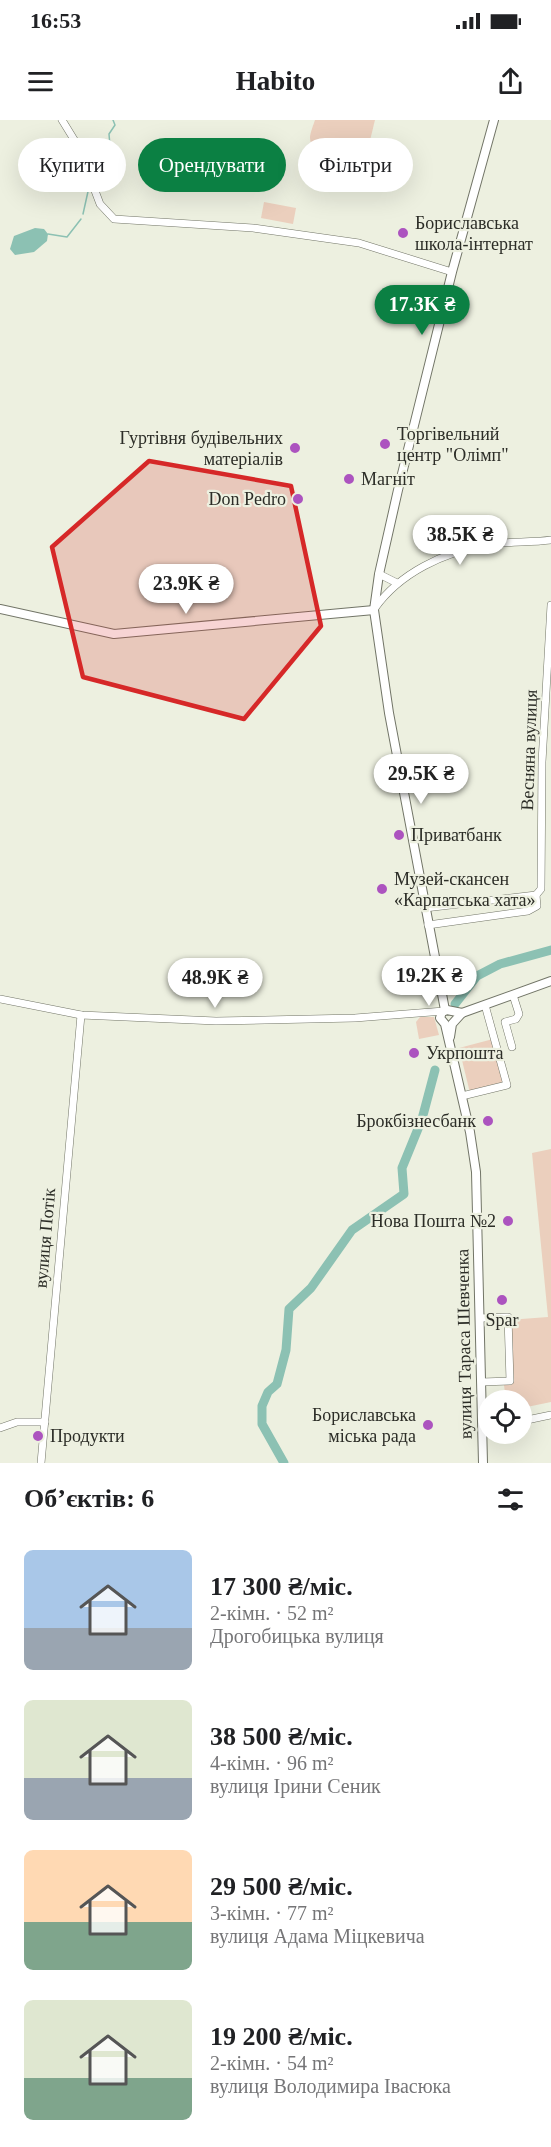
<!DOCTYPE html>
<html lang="uk">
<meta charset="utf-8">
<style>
:root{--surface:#fff;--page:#f2f2f2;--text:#202124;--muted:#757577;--accent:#0b8043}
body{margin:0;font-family:"Times New Roman",serif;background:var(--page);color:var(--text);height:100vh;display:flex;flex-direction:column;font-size:22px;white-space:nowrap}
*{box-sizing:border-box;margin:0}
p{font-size:20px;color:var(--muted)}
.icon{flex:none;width:33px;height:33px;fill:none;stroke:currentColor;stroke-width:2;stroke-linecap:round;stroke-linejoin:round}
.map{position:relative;height:1343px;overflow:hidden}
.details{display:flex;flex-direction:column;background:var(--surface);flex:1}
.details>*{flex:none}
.guide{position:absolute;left:18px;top:18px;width:516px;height:54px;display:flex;gap:12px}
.tools{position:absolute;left:478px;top:1270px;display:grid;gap:12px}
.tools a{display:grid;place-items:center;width:54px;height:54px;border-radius:50%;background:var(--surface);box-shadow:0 6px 24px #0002;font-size:30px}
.price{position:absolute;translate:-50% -51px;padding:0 14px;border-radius:21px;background:#fff;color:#222;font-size:20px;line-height:39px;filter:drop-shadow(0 2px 3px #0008)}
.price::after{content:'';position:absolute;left:50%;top:36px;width:18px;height:14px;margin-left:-9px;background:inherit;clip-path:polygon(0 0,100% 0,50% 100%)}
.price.selected{background:var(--accent);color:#fff}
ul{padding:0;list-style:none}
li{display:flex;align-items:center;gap:18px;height:150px;padding:0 24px}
li span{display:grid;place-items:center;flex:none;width:168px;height:120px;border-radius:9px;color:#555}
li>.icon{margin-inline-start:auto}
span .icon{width:72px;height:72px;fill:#fffc;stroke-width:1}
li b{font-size:26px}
h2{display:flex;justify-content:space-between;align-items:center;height:72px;padding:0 24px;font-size:26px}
.pill{padding:0 21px;border-radius:27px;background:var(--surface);box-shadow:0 6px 24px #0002;font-size:21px;line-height:54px}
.pill.selected{background:var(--accent);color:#fff}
.status{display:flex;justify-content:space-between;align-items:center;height:42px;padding:0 30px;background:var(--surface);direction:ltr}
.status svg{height:16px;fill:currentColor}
header{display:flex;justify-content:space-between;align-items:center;height:78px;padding:0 24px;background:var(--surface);font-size:27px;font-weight:700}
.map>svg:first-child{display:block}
</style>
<div class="status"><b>16:53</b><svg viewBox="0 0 49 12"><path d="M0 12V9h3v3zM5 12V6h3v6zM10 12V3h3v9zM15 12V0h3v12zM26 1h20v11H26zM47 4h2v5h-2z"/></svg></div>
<header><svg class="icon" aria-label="menu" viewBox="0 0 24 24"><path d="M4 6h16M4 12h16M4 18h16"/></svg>Habito<svg class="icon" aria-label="share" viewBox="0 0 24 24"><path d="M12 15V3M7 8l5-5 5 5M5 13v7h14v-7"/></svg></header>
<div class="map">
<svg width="551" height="1343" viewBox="0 0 551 1343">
<rect width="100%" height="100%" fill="#edf0e0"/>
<!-- green -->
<g fill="#ebcfbd">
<path d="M315,0h60c-3,11 -5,27 -13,35 -16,16 -50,8 -52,-17 0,-5 3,-12 5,-18z"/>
<path d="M264,82l32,6 -3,16 -32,-6z"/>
<path d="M420,897h14l5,18 -20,4 -3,-17z"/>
<path d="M493,919l12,45 -35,9 -11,-45z"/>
<path d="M551,1029v253l-29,6v-7h-16l-2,-16 5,-2 -2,-63 41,-3 -16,-164z"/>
</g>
<!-- water -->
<path fill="#8cc1b3" d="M35,108l9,1 4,5 -1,7 -13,11 -19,3 -5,-6 4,-13z"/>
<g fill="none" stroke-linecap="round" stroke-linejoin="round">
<!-- stream -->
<g stroke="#8cc1b3" stroke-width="1.5">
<path d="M87,39l17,-5 6,-8 -1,-12 6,-9 -2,-5"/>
<path d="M83,94l6,-27 -6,-17"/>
<path d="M48,114l19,3 14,-18"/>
</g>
<!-- river -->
<g stroke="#8cc1b3" stroke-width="9">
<path d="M455,884l22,-28 23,-12 51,-14"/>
<path d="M284,1343l-22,-39v-18l6,-14 9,-8 9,-34 3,-41 22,-21 41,-58 52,-36 -2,-26 20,-49 13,-49"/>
</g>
<!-- minor casing -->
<g stroke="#727567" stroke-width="8">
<g id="minor">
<path d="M62,0l16,26 22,58 14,15 139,9 106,15 93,29"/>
<path d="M379,454l18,9"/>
<path d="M375,488c25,-35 69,-56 111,-63 21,-4 43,-2 65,-5"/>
<path d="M425,788l111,-13"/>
<path d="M428,805l100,-14 9,-5 -1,-11 5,-6 1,-127 9,-157"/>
<path d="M0,879l81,16 135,6 139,-3 89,-7"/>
<path d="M512,927l-7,-25 11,-3 3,-5 -6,-19"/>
<path d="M462,976l45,-11 -22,-80"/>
<path d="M481,1198l27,-1 2,64 -28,1"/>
<path d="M522,1301l29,-6"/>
<path d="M0,1308l17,-6h28"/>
<path d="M41,1343l40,-448"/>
</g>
</g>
<!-- major casing -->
<g stroke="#727567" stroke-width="10">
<g id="major">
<path d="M0,489l114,25 260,-24"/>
<path d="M445,890l-56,-297 -15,-103 5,-36 19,-84 54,-218 42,-152"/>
<path d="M462,893l-15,-3 -5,2 -2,6 5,6 25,108 6,40 7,291"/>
<path d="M450,917l2,-13 10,-11 89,-32"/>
</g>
</g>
<!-- minor -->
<use href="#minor" stroke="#fff" stroke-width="7"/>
<!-- major -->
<use href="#major" stroke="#fff" stroke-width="8"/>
</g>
<!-- marked area -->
<path fill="#d62828" fill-opacity="0.2" stroke="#d62828" stroke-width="4.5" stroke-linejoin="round" d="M149,341l142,25 30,140 -77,93 -161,-42 -31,-130z"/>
<!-- markers -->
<g fill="#ac53bf" stroke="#edf0e0" stroke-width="2">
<circle cx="403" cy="113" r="6"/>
<circle cx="385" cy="324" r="6"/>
<circle cx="295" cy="328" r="6"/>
<circle cx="349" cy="359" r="6"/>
<circle cx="298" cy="379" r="6"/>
<circle cx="399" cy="715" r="6"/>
<circle cx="382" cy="769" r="6"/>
<circle cx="414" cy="933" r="6"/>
<circle cx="488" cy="1001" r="6"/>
<circle cx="508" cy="1101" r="6"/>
<circle cx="502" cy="1180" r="6"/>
<circle cx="428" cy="1305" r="6"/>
<circle cx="38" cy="1316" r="6"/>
</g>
<g text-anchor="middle" stroke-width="4.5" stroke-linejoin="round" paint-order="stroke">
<!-- poi labels -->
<g font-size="18" fill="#2c2d27" stroke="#edf0e0" text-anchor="start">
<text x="415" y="109">Бориславська<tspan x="415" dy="21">школа-інтернат</tspan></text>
<text x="397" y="320">Торгівельний<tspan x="397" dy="21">центр "Олімп"</tspan></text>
<text x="283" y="324" text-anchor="end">Гуртівня будівельних<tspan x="283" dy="21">матеріалів</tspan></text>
<text x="361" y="365">Магніт</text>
<text x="286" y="385" text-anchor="end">Don Pedro</text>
<text x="411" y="721">Приватбанк</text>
<text x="394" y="765">Музей-скансен<tspan x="394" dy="21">«Карпатська хата»</tspan></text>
<text x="426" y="939">Укрпошта</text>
<text x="476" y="1007" text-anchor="end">Брокбізнесбанк</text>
<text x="496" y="1107" text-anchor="end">Нова Пошта №2</text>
<text x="502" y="1206" text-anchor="middle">Spar</text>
<text x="416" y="1301" text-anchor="end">Бориславська<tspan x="416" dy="21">міська рада</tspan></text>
<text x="50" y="1322">Продукти</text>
</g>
<!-- street labels -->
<g font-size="18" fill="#2c2d27" stroke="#edf0e0">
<text transform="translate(529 630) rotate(-88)" y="6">Весняна вулиця</text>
<text transform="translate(45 1118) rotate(-85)" y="6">вулиця Потік</text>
<text transform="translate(464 1224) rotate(-91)" y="6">вулиця Тараса Шевченка</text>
</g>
</g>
</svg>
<div class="tools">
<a><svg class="icon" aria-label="locate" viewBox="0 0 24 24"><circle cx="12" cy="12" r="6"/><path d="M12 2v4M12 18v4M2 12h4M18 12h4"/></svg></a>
</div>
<b class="price selected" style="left:422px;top:216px">17.3K ₴</b>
<b class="price" style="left:460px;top:446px">38.5K ₴</b>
<b class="price" style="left:186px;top:495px">23.9K ₴</b>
<b class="price" style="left:421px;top:685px">29.5K ₴</b>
<b class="price" style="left:429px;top:887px">19.2K ₴</b>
<b class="price" style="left:215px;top:889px">48.9K ₴</b>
<div class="guide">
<a class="pill">Купити</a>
<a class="pill selected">Орендувати</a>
<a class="pill">Фільтри</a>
</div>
</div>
<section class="details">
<h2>Об’єктів: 6<svg class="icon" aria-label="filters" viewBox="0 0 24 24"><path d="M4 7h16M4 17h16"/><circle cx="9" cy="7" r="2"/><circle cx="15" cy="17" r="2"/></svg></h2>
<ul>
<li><span style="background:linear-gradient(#a9c7e8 65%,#9aa5b1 0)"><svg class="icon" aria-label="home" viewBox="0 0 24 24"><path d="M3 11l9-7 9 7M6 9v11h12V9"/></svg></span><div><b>17 300 ₴/міс.</b><p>2-кімн. · 52 m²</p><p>Дрогобицька вулиця</p></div></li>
<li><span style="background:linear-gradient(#dfe7d0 65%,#9aa5b1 0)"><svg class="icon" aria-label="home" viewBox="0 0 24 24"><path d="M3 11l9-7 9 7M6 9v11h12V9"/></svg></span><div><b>38 500 ₴/міс.</b><p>4-кімн. · 96 m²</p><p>вулиця Ірини Сеник</p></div></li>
<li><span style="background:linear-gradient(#ffd9b3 60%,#7fa58c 0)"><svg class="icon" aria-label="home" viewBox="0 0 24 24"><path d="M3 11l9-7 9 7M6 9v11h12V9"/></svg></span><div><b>29 500 ₴/міс.</b><p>3-кімн. · 77 m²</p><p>вулиця Адама Міцкевича</p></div></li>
<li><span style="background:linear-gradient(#dfe7d0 65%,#7fa58c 0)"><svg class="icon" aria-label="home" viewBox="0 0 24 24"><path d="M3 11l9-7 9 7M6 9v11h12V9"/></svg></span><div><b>19 200 ₴/міс.</b><p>2-кімн. · 54 m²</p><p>вулиця Володимира Івасюка</p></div></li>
</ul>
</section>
